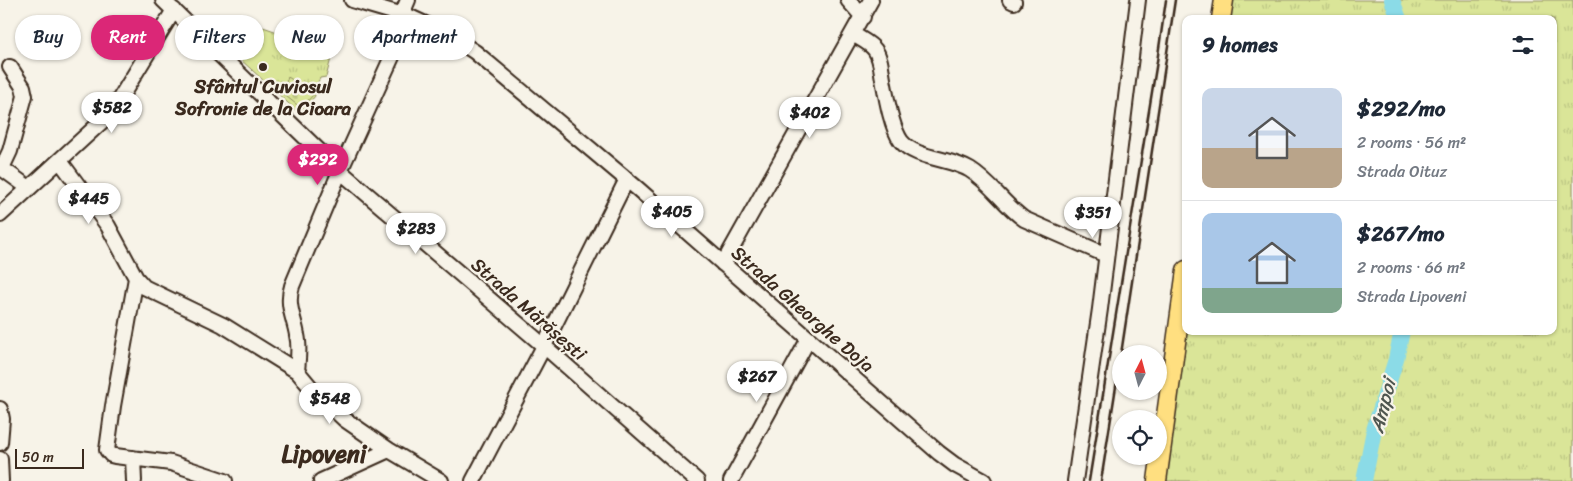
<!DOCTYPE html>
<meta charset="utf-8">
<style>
:root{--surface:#fff;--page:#f6f6f7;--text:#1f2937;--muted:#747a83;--line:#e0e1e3;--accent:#db2777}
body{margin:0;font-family:Sriracha,sans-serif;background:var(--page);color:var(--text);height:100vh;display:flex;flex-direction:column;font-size:19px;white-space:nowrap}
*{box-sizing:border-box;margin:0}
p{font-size:16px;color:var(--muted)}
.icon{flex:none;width:28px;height:28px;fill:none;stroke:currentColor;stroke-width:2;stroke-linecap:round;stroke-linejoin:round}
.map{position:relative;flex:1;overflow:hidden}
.details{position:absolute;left:1182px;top:15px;width:375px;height:320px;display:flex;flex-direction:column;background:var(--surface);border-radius:10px;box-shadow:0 1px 4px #0004}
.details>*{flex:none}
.guide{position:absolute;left:15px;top:15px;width:475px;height:45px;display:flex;gap:10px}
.needle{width:32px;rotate:6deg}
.buttons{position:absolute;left:1112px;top:345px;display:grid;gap:10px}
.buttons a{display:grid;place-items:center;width:55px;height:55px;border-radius:50%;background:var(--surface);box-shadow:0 1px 4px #0004;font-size:25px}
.scale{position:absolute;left:15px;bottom:12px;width:69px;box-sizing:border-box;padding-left:5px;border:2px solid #3b2a1e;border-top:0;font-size:14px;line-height:18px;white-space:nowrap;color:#3b2a1e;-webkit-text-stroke:4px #f7f3e8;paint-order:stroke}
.price{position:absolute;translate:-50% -42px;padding:0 11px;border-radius:18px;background:#fff;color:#222;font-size:16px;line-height:32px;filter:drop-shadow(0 1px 2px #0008)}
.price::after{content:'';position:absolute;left:50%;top:30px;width:15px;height:11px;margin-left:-8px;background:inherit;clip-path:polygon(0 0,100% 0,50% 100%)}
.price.on{background:var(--accent);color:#fff}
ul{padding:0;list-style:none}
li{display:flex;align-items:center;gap:15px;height:125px;padding:0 20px}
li+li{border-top:1px solid var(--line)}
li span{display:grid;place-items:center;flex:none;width:140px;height:100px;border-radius:10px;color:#555}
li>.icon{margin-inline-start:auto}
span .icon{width:60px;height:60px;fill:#fffc;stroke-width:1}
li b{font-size:21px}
h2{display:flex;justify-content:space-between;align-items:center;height:60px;padding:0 20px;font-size:21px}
.chip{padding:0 18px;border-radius:22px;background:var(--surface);box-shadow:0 1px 4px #0004;font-size:18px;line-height:45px}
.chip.on{background:var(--accent);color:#fff}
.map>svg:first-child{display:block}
.grass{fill:url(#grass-tufts);stroke:#8a885b}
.cemetery{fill:url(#cemetery-stones);stroke:#8a885b}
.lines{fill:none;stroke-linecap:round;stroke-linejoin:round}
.river{stroke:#8bdbe7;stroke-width:16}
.minor-casing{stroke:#3b2a1e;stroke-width:18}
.major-casing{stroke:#3b2a1e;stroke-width:21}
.minor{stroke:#f7f3e8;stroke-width:14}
.major{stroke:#ffdf80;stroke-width:18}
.rail{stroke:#3b2a1e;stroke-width:2.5}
.poi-dot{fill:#3b2a1e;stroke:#f7f3e8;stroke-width:2}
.labels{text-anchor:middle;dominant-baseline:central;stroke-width:4.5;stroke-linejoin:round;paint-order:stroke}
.poi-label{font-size:19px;font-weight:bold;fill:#3b2a1e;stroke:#f7f3e8}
.street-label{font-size:19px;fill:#3b2a1e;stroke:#f7f3e8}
.water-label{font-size:20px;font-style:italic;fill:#4f5650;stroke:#f7f3e8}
.district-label{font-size:24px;font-weight:bold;fill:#3b2a1e;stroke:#f7f3e8}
</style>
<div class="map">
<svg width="1573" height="481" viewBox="0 0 1573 481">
<defs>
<pattern id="grass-tufts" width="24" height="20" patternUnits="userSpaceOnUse" patternTransform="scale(1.25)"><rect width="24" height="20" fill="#dae598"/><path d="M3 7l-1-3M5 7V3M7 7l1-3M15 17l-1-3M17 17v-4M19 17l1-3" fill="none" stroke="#bcc583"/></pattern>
<pattern id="cemetery-stones" width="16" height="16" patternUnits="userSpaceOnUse" patternTransform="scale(1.25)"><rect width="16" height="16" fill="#dae598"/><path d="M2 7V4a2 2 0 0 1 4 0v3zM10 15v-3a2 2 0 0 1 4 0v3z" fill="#bcc583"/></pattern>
</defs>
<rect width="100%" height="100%" fill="#f7f3e8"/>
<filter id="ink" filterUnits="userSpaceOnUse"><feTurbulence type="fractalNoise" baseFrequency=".02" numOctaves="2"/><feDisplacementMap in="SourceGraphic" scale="10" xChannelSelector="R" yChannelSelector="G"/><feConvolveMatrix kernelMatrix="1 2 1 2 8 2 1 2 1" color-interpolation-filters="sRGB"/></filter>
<g filter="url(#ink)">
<path class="grass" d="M1230 0H1573V481H1164L1186 331H1554V19H1227Z
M263 27 333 51 326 77 320 78 314 90 315 96 300 114 240 59Z"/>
<path class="cemetery" d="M288 77 314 94 301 108 282 93Z"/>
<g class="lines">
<path class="river" d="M1392 0 1399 19
M1364 481 1374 430 1396 359 1402 331"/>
<g class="minor-casing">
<path id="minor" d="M163 0 340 171 544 346 697 481
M352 0 410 17 449 35 475 52 638 189 939 453 955 465 984 481
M848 0 863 17
M1010 0 1014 2
M402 14 408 0
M853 34C860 39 870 43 875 50 881 58 881 69 883 79 886 95 891 127 901 141 915 159 951 158 970 170 991 183 1004 205 1024 219L1106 255
M60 161 108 226 136 278 144 287 223 325 297 371 312 389 344 419 389 450 441 481
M0 167 29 188
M2 168 10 151 25 96 23 87 10 67
M0 215 111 113 174 10
M723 264 871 0
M136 278 113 406 107 450 111 455 115 456 171 463 225 481
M297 371C298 359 300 347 297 335 294 317 286 305 292 286L340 171 410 17
M0 409 2 419 0 443
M133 458 134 481
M0 459 1 481
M321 481 389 450
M473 481 544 346 627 179
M731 481 808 340
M1075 481 1100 309 1138 0"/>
</g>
<g class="major-casing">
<path id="major" d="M1221 19 1224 0
M1157 481 1186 270"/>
</g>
<use href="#minor" class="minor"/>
<use href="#major" class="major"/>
<path class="rail" d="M1121 354 1175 0
M1089 481 1158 55 1166 0
M1101 481 1121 355"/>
</g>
</g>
<circle class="poi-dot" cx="263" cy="67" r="5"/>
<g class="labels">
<g class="poi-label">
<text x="263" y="86">Sfântul Cuviosul<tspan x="263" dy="22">Sofronie de la Cioara</tspan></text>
</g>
<g class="street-label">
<text transform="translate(529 309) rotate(41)">Strada Mărășești</text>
<text transform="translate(803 309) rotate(41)">Strada Gheorghe Doja</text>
</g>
<g class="water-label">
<text transform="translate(1383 406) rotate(-76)">Ampoi</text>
</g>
<g class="district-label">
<text x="324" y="454">Lipoveni</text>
</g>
</g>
</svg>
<div class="buttons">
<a><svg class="needle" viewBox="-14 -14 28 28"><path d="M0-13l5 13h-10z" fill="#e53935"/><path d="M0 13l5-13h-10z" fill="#747a83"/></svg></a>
<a><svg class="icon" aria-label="locate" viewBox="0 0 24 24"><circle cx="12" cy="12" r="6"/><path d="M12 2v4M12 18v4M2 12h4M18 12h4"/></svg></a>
</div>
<div class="scale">50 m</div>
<b class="price" style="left:112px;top:134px">$582</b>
<b class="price" style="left:810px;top:139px">$402</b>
<b class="price on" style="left:318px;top:186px">$292</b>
<b class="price" style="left:89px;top:225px">$445</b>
<b class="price" style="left:672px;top:238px">$405</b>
<b class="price" style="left:1093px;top:239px">$351</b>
<b class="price" style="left:416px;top:255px">$283</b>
<b class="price" style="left:757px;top:403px">$267</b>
<b class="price" style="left:330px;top:425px">$548</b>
<div class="guide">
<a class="chip">Buy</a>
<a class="chip on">Rent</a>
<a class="chip">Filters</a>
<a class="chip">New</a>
<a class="chip">Apartment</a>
</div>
<section class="details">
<h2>9 homes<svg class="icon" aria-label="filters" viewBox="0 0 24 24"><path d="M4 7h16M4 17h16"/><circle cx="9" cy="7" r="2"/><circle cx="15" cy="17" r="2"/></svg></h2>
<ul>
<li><span style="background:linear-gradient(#c9d6e8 60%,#b9a48a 0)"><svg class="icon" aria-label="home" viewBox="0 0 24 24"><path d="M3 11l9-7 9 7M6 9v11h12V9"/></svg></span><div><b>$292/mo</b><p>2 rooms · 56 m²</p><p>Strada Oituz</p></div></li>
<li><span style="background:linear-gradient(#a9c7e8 75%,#7fa58c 0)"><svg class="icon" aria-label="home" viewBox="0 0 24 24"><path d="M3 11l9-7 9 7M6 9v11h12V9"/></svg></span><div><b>$267/mo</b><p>2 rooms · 66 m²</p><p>Strada Lipoveni</p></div></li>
</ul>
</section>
</div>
